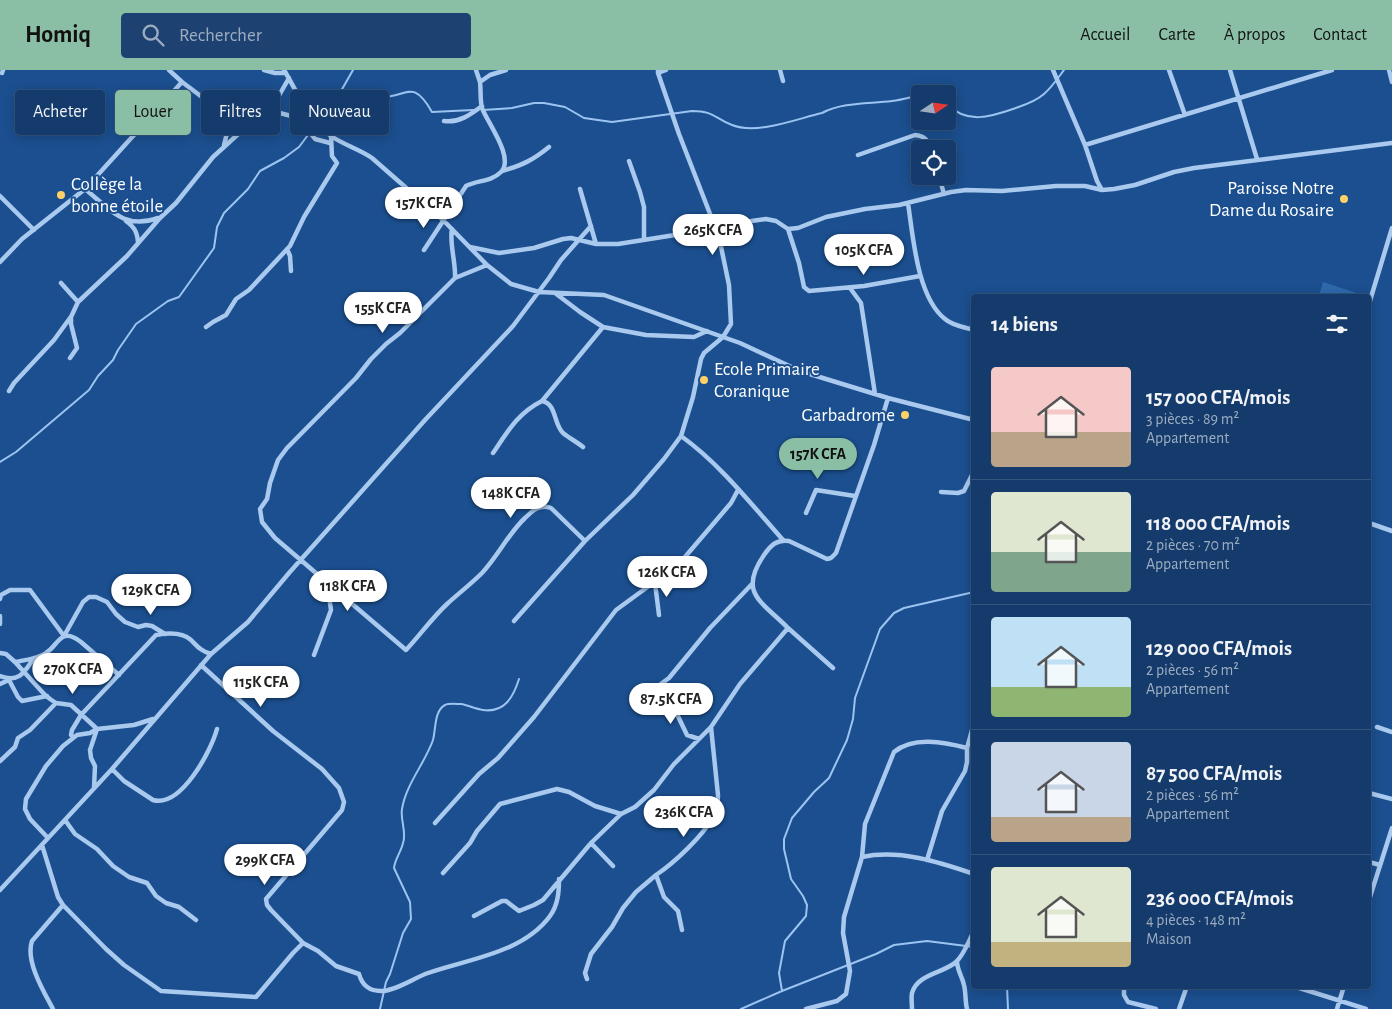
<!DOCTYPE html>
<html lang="fr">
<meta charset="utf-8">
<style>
:root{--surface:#143b6b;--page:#1d4271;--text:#f1f3f6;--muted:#9dadc1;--line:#33557e;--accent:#8abfa5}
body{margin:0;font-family:"Alegreya Sans",sans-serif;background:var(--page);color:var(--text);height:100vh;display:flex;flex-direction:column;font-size:19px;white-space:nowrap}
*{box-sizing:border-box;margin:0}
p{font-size:16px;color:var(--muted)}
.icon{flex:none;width:28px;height:28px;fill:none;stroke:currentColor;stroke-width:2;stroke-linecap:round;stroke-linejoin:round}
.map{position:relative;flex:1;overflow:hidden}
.panel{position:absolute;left:971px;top:224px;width:400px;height:695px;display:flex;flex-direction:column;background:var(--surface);border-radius:5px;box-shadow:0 2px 12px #0003,0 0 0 1px var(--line)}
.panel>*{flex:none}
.banner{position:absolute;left:15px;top:20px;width:475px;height:45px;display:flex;gap:10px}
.needle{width:32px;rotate:77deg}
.buttons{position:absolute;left:911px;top:15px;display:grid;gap:10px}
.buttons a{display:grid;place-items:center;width:45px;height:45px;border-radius:5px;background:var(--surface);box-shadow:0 2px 12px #0003,0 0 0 1px var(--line);font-size:25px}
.price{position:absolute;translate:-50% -42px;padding:0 11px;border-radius:18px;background:#fff;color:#222;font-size:16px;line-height:32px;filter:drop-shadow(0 1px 2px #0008)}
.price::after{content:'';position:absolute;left:50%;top:30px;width:15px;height:11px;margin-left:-8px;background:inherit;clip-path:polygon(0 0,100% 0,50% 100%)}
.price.current{background:var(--accent);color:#111}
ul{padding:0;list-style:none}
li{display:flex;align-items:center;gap:15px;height:125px;padding:0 20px}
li+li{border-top:1px solid var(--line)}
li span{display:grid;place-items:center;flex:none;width:140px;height:100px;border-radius:5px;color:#555}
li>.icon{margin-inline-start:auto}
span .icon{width:60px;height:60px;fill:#fffc;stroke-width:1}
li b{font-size:21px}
h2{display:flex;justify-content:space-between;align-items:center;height:60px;padding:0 20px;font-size:21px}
.pill{padding:0 18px;border-radius:5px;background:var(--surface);box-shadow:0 2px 12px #0003,0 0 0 1px var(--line);font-size:18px;line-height:45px}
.pill.current{background:var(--accent);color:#111}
header{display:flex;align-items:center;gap:30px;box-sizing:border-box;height:70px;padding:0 25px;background:var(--accent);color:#111}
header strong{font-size:24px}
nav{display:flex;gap:28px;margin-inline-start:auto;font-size:18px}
.search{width:350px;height:45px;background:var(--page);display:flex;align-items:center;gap:12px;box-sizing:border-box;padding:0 18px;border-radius:5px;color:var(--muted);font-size:19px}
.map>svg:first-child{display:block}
.green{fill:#2e69ad}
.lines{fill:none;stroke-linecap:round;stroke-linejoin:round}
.stream{stroke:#9cc4f0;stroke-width:2}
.minor{stroke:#a9c9ee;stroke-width:4.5}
.poi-dot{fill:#ffd166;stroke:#1b4f8f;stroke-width:2}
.labels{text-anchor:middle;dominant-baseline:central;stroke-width:4;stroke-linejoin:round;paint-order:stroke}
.poi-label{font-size:19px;fill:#fff;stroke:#1b4f8f;text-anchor:start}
</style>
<header>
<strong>Homiq</strong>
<div class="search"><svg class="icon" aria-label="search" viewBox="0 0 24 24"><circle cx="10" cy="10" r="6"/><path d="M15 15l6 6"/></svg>Rechercher</div>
<nav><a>Accueil</a><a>Carte</a><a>À propos</a><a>Contact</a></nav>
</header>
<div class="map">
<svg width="1392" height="939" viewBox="0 0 1392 939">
<rect width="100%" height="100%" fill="#1b4f8f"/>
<path class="green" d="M1323 212 1363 225V226H1319Z"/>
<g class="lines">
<path class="stream" d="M341 21C354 23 367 26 380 27 407 28 412 7 432 42L473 40
M948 35C967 54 990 47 1013 39 1024 35 1035 32 1044 24 1052 17 1058 8 1064 0
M483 40 512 38 534 33H544L565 37 584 48 612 52 692 41C715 41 715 49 732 55 757 65 796 49 822 43 843 32 869 34 892 31 902 30 911 27 920 25
M0 392 16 382 89 320 98 306 113 290 118 280 136 254 168 231 179 227 214 178 217 157 224 143 248 119 260 101 284 88 299 77 341 21 353 0
M1007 916 1008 939
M782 921 779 903 785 871 806 846 807 835 803 826 791 809 784 779V769L792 748 814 722 829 708 847 670 853 649 855 628 880 559 894 543 904 538 974 522
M380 939 386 912 390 904 403 863 411 849 410 832 394 798C395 789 401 782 403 773 407 762 400 750 402 739 406 714 425 693 433 670 436 659 434 641 445 635 449 633 456 634 461 634 468 635 475 639 483 640 504 643 513 628 519 609
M741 939 782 921 876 884 894 875 927 871 974 877"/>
<path class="minor" d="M264 0 275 3H286
M284 0C298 23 308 50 331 66 344 75 359 79 372 88L443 150 487 195 511 214 539 222 604 225 740 273 800 301 888 328 974 350
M476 0 480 12
M658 0V3L666 0
M780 0 783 11
M1053 0 1085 75 1097 111 1102 120
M1169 0 1185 45
M1230 0 1257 89
M1389 0 1392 12
M2 3 3 0
M182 12 202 27 232 42 249 43 272 41 299 48 315 69 330 73
M221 38 227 63 224 75
M444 51C459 53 470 45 482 36
M1085 75 1332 0
M858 85 915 65C925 66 927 70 932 79
M629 91 640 122 644 137V170
M502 101C523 95 533 90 549 77
M939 106 944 124
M85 119C110 139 123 160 158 148
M580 119 596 174
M0 126 34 160
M908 133C913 166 917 227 945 249 953 256 964 257 974 260
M126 151C134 157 137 161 138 172
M452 159C449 172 456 193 455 208L400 263 386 274 371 289 356 308 287 378 278 390 270 413 267 429 260 439 262 452 275 468 406 580C420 565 432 548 447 534 459 523 471 514 482 503 498 486 508 464 525 448 533 440 540 434 551 438L585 471
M788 159 799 193 804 217 809 221 864 216 920 206
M470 177 499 183 534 178 563 169 571 168 596 174H618L675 165 715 156 766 149 776 151 788 159 798 158 826 147 865 139 899 135 951 122 966 120 1002 121 1056 116H1085L1102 120 1114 119 1135 115 1174 102 1194 98 1392 73
M287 179 290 186 291 201
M424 180 466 116C477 110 491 112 501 102 515 88 487 52 482 38 480 31 481 20 480 12L490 5 506 0
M0 192 22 169 85 119 182 12 169 0
M455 208 487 195
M61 213 78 232
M850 218 861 233 875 324
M555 223 580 242 603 257 646 265 694 267 707 261
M1369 234 1392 158
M206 257 213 252 226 245 236 229 249 220 290 176 304 147 337 93 332 86 331 66
M70 288 77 278 71 254V247L78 232 127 186 160 148 176 133 213 87 277 29 289 8
M9 321 14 313 54 270 70 248
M542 331C557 334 553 353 563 363 569 368 577 372 583 377
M681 366C720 394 751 434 783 470
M493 383C508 361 518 343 542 331L603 257
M941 422 958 423 964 421 974 401
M806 443 816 420 855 426
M1369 453 1392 461
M655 513 659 545
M0 529 1 525 10 520H30L64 566 83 532 89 527H96L107 532 116 544 125 552 138 557 146 555 152 556 165 564
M0 546V554
M514 551 585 471 633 425 664 389 681 366 693 327 701 289 704 283 723 267 731 254 729 215 719 167 679 64 658 3
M788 558C761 531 738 523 764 485 771 475 777 469 789 471L827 489 831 488 836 483 874 375 888 328
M0 583 6 584 15 592 44 624 50 629 56 633 71 635 95 657 97 659 90 680 91 688 95 696 94 718
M314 585 331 540 327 513
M15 592C25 590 37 589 46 583 59 575 60 556 81 572L119 605
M201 595 273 661 322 699 339 718 344 732 342 740 266 829 267 835 271 840 303 873 318 881 336 896 359 904C362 915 369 921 381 921 395 921 414 908 428 903 468 889 523 883 550 846 558 835 559 822 559 809
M0 606C19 613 24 603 34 588
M0 614 9 610 18 627 22 631 47 626
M654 619 668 631 675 640 687 665 699 669
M632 625 654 619 669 608 710 558 752 514
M1377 657 1392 662
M73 667 71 665 72 660 81 645 156 565C167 563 182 562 191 570 198 577 201 581 211 584
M0 691 15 677 18 668 30 660 56 633
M112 699 124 711 153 730C181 738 211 681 217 659
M1369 723 1392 729
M65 750 75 764 97 779 113 796 129 807 147 813 156 826 166 833 179 837 196 850
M435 753 479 704 498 688 534 647 616 540 679 494 731 433 738 420
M48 768 30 749 25 739 26 729 46 696 63 676 77 665 90 663 97 659 134 655 153 649
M591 773 613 796
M42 775 58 827 63 835 106 879 124 895 161 921 256 927 293 883 303 873
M862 787C899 779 939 792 974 804
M927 790 942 741 965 701 967 692V678L974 653
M1369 792 1380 795
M443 803 470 773 477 761 500 734 557 719 569 722 595 736 621 744 635 737 654 720 674 694 711 657 740 614 788 558 833 598
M0 820 112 699 211 584 248 552 289 503 425 350 513 256 549 208 561 190 591 156
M1369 830 1392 758
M474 846 502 831H506L519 841 534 835 543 830 591 773 621 744
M682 860 678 841 664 827 656 805C674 793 703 766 713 747 717 740 718 732 718 725L711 657
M957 891C957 900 962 906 964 915 966 923 965 931 967 939
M587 909 585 903 591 884 612 857 623 838 636 822 656 805
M1124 916V925L1128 932 1156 939
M1293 916 1366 939
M53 939C44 922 25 891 32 871L63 835
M806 939 837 931 846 924 850 901 843 863 844 847 862 787 865 754 894 682C913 666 944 672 967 678
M912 939C912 934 911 928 912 923 917 904 944 903 956 892 964 885 969 870 974 861
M1179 939 1187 916
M1337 939 1344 916"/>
</g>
<g class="poi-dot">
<circle cx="61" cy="125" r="5"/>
<circle cx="1344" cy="129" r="5"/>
<circle cx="704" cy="310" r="5"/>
<circle cx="905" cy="345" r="5"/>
</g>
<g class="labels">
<g class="poi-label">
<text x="71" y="114">Collège la<tspan x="71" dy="22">bonne étoile</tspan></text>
<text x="1334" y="118" text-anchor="end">Paroisse Notre<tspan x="1334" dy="22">Dame du Rosaire</tspan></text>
<text x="714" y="299">Ecole Primaire<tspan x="714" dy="22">Coranique</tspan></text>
<text x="895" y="345" text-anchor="end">Garbadrome</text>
</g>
</g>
</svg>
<div class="buttons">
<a><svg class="needle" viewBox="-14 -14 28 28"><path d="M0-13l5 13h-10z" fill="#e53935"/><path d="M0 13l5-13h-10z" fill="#9dadc1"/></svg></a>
<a><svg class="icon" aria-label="locate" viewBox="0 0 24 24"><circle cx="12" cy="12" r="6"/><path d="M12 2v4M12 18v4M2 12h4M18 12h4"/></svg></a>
</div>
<b class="price" style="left:424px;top:159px">157K CFA</b>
<b class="price" style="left:713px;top:186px">265K CFA</b>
<b class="price" style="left:864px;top:206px">105K CFA</b>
<b class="price" style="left:383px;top:264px">155K CFA</b>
<b class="price current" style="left:818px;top:410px">157K CFA</b>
<b class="price" style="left:511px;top:449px">148K CFA</b>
<b class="price" style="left:667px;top:528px">126K CFA</b>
<b class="price" style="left:348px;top:542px">118K CFA</b>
<b class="price" style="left:151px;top:546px">129K CFA</b>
<b class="price" style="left:73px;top:625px">270K CFA</b>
<b class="price" style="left:261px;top:638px">115K CFA</b>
<b class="price" style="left:671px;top:655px">87.5K CFA</b>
<b class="price" style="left:684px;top:768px">236K CFA</b>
<b class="price" style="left:265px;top:816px">299K CFA</b>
<div class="banner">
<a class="pill">Acheter</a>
<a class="pill current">Louer</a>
<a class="pill">Filtres</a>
<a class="pill">Nouveau</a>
</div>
<section class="panel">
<h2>14 biens<svg class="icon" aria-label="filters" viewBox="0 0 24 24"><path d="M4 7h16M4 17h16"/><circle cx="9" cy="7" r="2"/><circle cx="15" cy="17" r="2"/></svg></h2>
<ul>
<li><span style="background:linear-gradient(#f6c9c9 65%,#b9a48a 0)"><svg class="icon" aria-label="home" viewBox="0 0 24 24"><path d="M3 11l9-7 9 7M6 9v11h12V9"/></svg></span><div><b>157 000 CFA/mois</b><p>3 pièces · 89 m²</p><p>Appartement</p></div></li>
<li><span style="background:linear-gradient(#dfe7d0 60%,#7fa58c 0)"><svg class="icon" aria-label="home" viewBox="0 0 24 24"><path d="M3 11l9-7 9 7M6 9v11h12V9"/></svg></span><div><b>118 000 CFA/mois</b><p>2 pièces · 70 m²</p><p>Appartement</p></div></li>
<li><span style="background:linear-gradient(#bfe0f5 70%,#8fb573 0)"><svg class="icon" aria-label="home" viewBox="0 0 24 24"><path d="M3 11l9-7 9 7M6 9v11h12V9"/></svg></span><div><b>129 000 CFA/mois</b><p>2 pièces · 56 m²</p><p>Appartement</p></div></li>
<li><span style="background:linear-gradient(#c9d6e8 75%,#b9a48a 0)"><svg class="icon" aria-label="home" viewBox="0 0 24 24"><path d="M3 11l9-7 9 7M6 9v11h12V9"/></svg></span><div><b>87 500 CFA/mois</b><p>2 pièces · 56 m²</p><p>Appartement</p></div></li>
<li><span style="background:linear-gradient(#dfe7d0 75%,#c2b280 0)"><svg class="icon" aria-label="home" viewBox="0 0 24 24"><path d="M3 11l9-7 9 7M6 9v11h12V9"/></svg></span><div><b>236 000 CFA/mois</b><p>4 pièces · 148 m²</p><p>Maison</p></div></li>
</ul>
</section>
</div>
